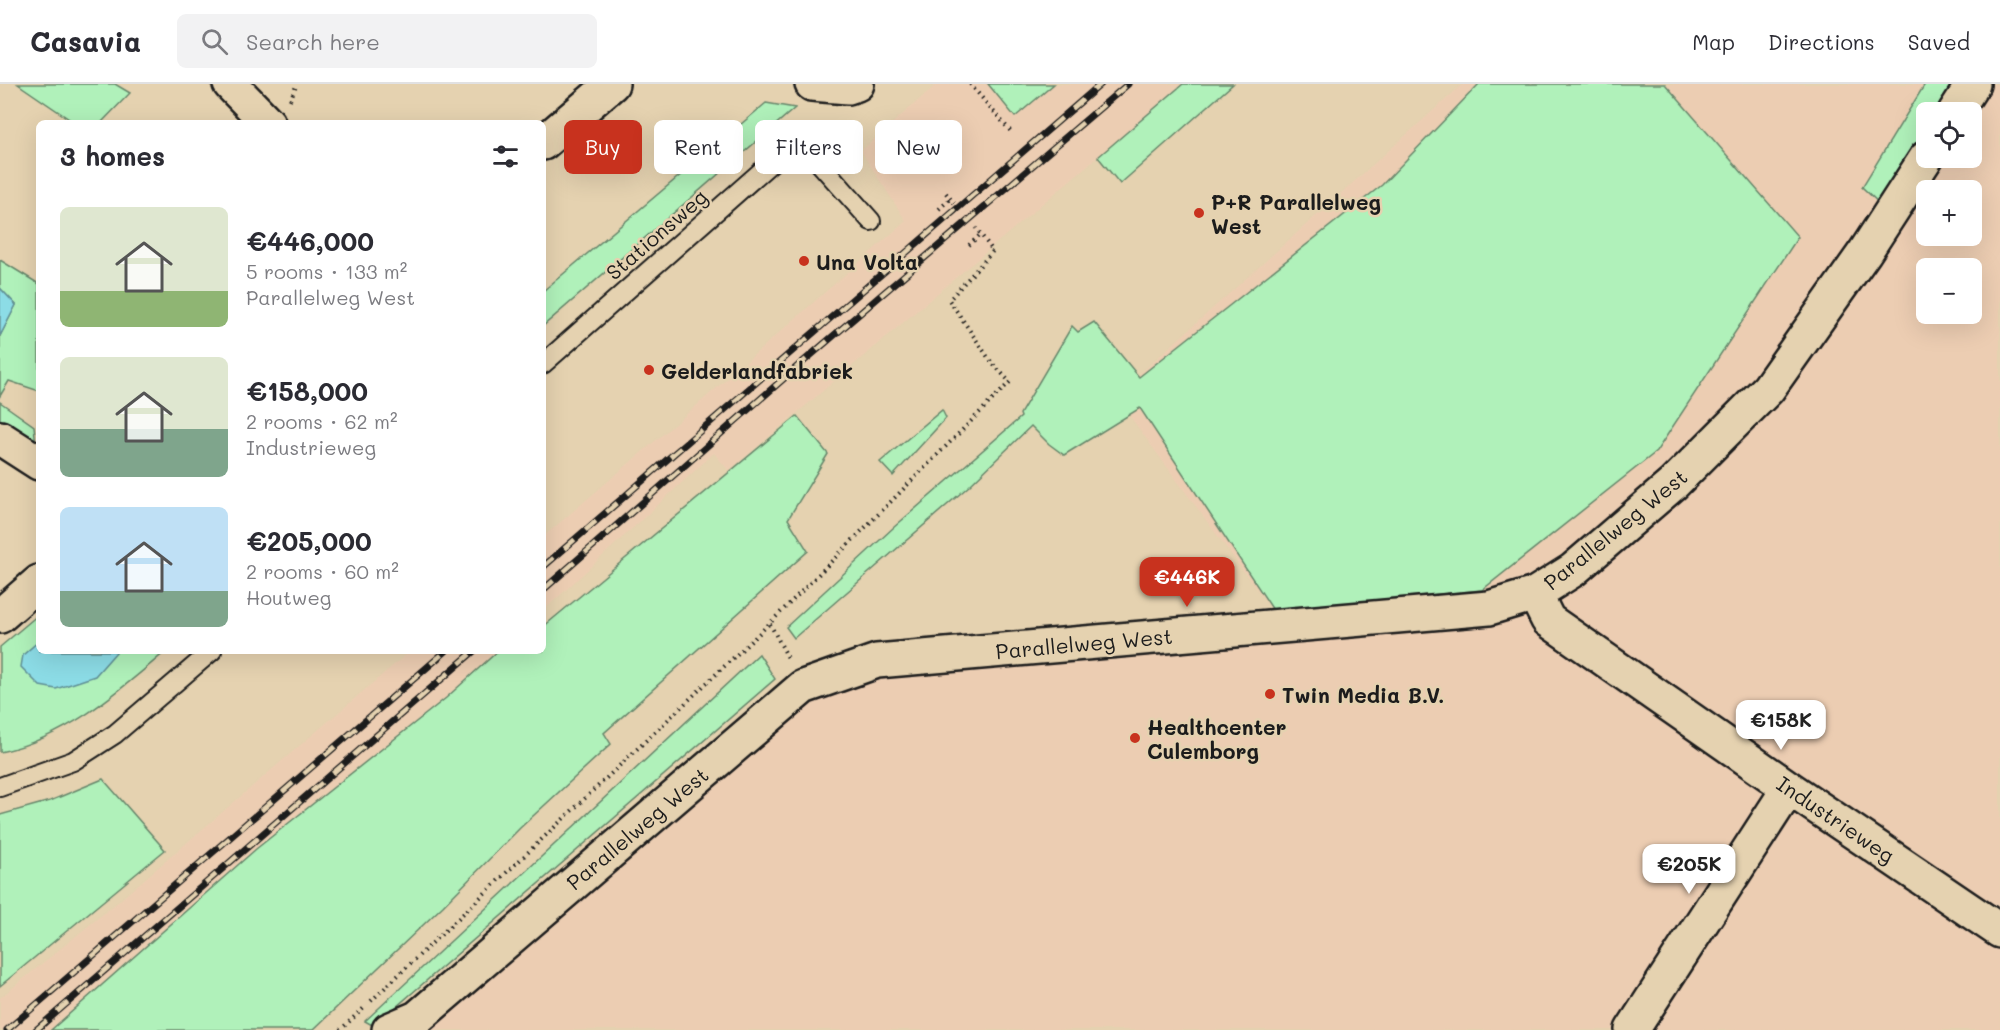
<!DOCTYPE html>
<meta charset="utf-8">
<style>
:root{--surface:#fff;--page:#f2f2f3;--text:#2b2b33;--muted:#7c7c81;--line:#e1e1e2;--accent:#c8321e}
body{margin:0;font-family:Mali,sans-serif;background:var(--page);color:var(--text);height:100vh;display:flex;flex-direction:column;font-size:22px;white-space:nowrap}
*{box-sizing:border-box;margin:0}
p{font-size:20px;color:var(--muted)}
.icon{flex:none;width:33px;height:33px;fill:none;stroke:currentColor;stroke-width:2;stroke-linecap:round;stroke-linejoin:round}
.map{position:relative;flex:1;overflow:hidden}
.panel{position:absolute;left:36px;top:36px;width:510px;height:534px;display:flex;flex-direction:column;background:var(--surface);border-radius:9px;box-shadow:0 6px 24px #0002}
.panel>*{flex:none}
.guide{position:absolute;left:564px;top:36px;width:570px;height:54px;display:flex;gap:12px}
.tools{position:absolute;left:1916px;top:18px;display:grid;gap:12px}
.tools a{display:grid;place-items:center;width:66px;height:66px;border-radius:9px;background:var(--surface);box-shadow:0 6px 24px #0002;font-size:30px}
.price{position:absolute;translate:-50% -51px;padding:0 14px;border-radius:12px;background:#fff;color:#222;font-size:20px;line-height:39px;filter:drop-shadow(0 2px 3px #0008)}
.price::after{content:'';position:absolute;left:50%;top:36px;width:18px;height:14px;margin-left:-9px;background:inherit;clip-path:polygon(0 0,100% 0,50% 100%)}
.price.current{background:var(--accent);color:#fff}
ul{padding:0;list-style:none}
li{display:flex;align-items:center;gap:18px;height:150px;padding:0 24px}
li span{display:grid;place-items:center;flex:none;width:168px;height:120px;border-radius:9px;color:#555}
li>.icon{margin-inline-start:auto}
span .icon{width:72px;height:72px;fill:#fffc;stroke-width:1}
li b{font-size:26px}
h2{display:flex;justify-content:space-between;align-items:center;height:72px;padding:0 24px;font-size:26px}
.tag{padding:0 21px;border-radius:9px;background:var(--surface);box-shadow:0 6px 24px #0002;font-size:21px;line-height:54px}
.tag.current{background:var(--accent);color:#fff}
header{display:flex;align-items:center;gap:36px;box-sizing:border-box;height:84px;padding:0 30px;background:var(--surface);border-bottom:2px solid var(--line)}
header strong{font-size:28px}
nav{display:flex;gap:33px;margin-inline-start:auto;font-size:21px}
.search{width:420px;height:54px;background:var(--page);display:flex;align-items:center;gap:15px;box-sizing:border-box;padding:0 21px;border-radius:9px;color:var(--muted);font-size:22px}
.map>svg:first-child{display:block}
.built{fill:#eccdb2;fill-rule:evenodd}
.green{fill:#b0f1ba;stroke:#66866b;stroke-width:1.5}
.water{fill:#8cdce6;stroke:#5f8f95;stroke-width:1.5}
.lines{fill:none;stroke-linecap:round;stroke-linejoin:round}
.service-casing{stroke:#1c1c1c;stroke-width:22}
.minor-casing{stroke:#1c1c1c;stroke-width:38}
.tertiary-casing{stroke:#1c1c1c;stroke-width:38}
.path{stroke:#1c1c1c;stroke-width:4;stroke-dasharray:1.5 4.5;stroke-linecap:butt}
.service{stroke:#e5d2b0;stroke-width:18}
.minor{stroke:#e5d2b0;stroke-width:33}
.tertiary{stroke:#e5d2b0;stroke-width:33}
.rail-casing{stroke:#1c1c1c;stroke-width:7}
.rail{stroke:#e5d2b0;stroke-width:4.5;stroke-dasharray:14;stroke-linecap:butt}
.poi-dot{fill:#c8321e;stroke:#e5d2b0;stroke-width:2}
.labels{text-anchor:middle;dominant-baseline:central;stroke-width:5;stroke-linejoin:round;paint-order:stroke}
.poi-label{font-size:21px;font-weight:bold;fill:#1c1c1c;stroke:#e5d2b0;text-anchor:start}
.street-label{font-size:21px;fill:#1c1c1c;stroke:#e5d2b0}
</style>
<header>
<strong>Casavia</strong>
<div class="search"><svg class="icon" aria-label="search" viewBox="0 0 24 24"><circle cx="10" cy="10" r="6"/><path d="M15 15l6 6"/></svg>Search here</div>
<nav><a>Map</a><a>Directions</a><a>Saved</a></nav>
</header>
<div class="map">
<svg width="2000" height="946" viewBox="0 0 2000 946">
<rect width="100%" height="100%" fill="#e5d2b0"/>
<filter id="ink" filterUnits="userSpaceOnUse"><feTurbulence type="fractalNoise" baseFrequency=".0167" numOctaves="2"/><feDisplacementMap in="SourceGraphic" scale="12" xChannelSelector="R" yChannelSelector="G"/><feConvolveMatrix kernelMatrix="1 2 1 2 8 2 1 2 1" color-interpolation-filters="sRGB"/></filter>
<g filter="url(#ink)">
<path class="built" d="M937 0H996L1022 27 1054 0H1183L729 387 714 369 543 527V453L696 322 906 137 861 67Z
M1463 0H2000V946H427L809 589 1272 526 1115 312ZM1926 28H1971V74H1926ZM1926 106H1971V152H1926ZM1926 184H1971V230H1926Z
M410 567H498L446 614 256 765 51 946H0V914L119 817Z"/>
<path class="green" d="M18 0H115L130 9 101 39H75Z
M988 0H1054L1015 33Z
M1183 0H1233L1120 100 1098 73Z
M1479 0H1665L1798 153 1656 368 1482 506 1273 526 1140 324 1064 371 1049 360 1031 342 969 402 794 554 786 543 893 444 1021 333 1020 330 1072 242 1078 248 1094 238 1139 293 1382 101Z
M1925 0H1959L1941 28H1926V50L1879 119 1862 103Z
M766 19 795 24 543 242V207Z
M0 176 39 200V307L9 297 0 312V252L16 221 0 204Z
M0 318 34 342 36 361 0 335Z
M942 326 946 334 893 392 880 378Z
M797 332 828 370 788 435 808 467 604 649 611 660 520 744 443 822 313 946H51L256 765 446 614 498 567H543V543Z
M39 530V567H166C116 610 66 654 0 668V563Z
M759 570 775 595 374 942 365 937Z
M103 695 165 766 0 902V731L50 717Z"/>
<path class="water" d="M0 204 16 221 0 252Z
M39 557V567H117L95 592 56 605 40 602 21 583 23 571Z"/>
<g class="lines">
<g class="service-casing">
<path id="service" d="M543 280 798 55 871 137
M0 703 73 677 115 650 212 567"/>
</g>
<g class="minor-casing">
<path id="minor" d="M230 0 268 39
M812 0 848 3 857 0
M543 59 612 0
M0 354 39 379
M1535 510 1548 536 1789 704 2000 847
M0 532 39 498
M1632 946 1789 704"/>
</g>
<g class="tertiary-casing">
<path id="tertiary" d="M1955 28 1973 0
M389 946 417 934 803 603 877 577 1489 524 1535 510 1573 486 1673 400 1768 305 1865 168 1926 74"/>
</g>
<path class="path" d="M970 0 1013 50
M290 16 297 0
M892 55 895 58
M888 64 892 68
M946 109 954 119
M939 125 951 114
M969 161 981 150
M770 540 789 576
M371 917 769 540 1010 298 992 279 949 216 993 167 976 144
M340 946 364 924"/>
<use href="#service" class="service"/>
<use href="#minor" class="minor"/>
<use href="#tertiary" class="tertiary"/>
<g class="rail-casing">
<path id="rail" d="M543 483 1101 0
M543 506 790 289 1128 0
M7 946 446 567
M36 946 474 567"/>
</g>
<use href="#rail" class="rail"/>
</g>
</g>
<g class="poi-dot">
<circle cx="1199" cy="129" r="6"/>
<circle cx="804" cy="177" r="6"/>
<circle cx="649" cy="286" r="6"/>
<circle cx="1270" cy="610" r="6"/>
<circle cx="1135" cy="654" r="6"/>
</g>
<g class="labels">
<g class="poi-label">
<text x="1211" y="117">P+R Parallelweg<tspan x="1211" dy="24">West</tspan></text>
<text x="816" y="177">Una Volta</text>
<text x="661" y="286">Gelderlandfabriek</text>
<text x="1282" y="610">Twin Media B.V.</text>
<text x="1147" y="642">Healthcenter<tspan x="1147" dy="24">Culemborg</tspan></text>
</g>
<g class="street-label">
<text transform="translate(656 150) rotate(-41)">Stationsweg</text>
<text transform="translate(1615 445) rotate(-39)">Parallelweg West</text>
<text transform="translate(1084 559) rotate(-5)">Parallelweg West</text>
<text transform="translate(1836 735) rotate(34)">Industrieweg</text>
<text transform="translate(637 744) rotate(-40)">Parallelweg West</text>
</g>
</g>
</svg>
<div class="tools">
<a><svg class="icon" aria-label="locate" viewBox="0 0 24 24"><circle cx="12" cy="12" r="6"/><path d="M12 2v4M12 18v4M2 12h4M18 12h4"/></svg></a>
<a>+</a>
<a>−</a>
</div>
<b class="price current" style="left:1187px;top:524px">€446K</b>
<b class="price" style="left:1781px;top:667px">€158K</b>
<b class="price" style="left:1689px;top:811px">€205K</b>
<div class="guide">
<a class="tag current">Buy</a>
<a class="tag">Rent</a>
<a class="tag">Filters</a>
<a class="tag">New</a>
</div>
<section class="panel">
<h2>3 homes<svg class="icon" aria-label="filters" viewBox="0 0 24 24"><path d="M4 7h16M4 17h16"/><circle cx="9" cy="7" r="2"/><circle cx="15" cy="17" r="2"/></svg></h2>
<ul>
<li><span style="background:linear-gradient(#dfe7d0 70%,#8fb573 0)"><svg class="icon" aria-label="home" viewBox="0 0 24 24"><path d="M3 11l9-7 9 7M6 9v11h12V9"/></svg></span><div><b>€446,000</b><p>5 rooms · 133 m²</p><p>Parallelweg West</p></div></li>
<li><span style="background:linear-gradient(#dfe7d0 60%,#7fa58c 0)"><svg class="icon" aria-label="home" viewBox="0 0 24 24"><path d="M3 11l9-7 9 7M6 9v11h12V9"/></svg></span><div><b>€158,000</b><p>2 rooms · 62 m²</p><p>Industrieweg</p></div></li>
<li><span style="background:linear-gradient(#bfe0f5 70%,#7fa58c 0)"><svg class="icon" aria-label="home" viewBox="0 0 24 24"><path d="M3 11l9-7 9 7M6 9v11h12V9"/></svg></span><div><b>€205,000</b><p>2 rooms · 60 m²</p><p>Houtweg</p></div></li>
</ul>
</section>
</div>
